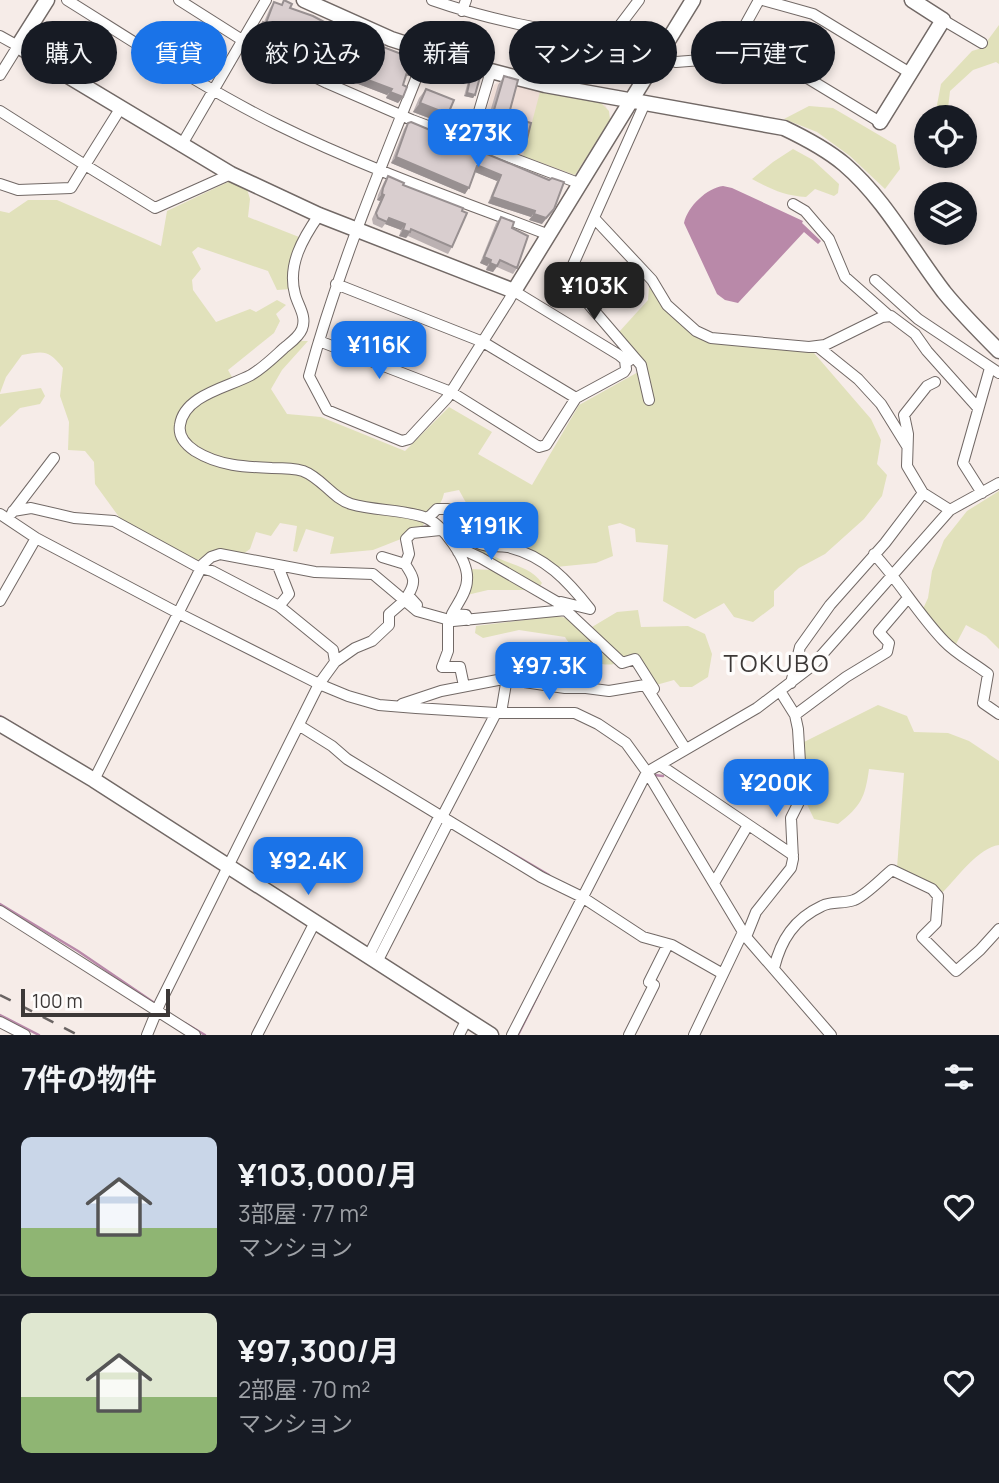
<!DOCTYPE html>
<html lang="ja">
<meta charset="utf-8">
<style>
:root{--surface:#171b24;--page:#242831;--text:#f1f3f6;--muted:#9ea1a6;--line:#363941;--accent:#1a73e8}
body{margin:0;font-family:Manrope,"Noto Sans JP",sans-serif;background:var(--page);color:var(--text);height:100vh;display:flex;flex-direction:column;font-size:26px;white-space:nowrap}
*{box-sizing:border-box;margin:0}
p{font-size:23px;color:var(--muted)}
.icon{flex:none;width:38px;height:38px;fill:none;stroke:currentColor;stroke-width:2;stroke-linecap:round;stroke-linejoin:round}
.map{position:relative;height:1035px;overflow:hidden}
.panel{display:flex;flex-direction:column;background:var(--surface);flex:1}
.panel>*{flex:none}
.hud{position:absolute;left:21px;top:21px;width:957px;height:63px;display:flex;gap:14px}
.buttons{position:absolute;left:914px;top:105px;display:grid;gap:14px}
.buttons a{display:grid;place-items:center;width:63px;height:63px;border-radius:50%;background:var(--surface);box-shadow:0 4px 10px #0003;font-size:35px}
.scale{position:absolute;left:21px;bottom:18px;width:149px;box-sizing:border-box;padding-left:7px;border:4px solid #3c3837;border-top:0;font-size:19px;line-height:24px;white-space:nowrap;color:#3c3837;-webkit-text-stroke:5px #fefcfb;paint-order:stroke}
.price{position:absolute;translate:-50% -60px;padding:0 16px;border-radius:14px;background:var(--accent);color:#fff;font-size:23px;line-height:46px;filter:drop-shadow(0 2px 4px #0008)}
.price::after{content:'';position:absolute;left:50%;top:42px;width:21px;height:16px;margin-left:-10px;background:inherit;clip-path:polygon(0 0,100% 0,50% 100%)}
.price.on{background:#222;color:#fff}
ul{padding:0;list-style:none}
li{display:flex;align-items:center;gap:21px;height:175px;padding:0 21px}
li+li{border-top:2px solid var(--line)}
li span{display:grid;place-items:center;flex:none;width:196px;height:140px;border-radius:10px;color:#555}
li>.icon{margin-inline-start:auto}
span .icon{width:84px;height:84px;fill:#fffc;stroke-width:1}
li b{font-size:30px}
h2{display:flex;justify-content:space-between;align-items:center;height:84px;padding:0 21px;font-size:30px}
.pill{padding:0 24px;border-radius:32px;background:var(--surface);box-shadow:0 4px 10px #0003;font-size:24px;line-height:63px}
.pill.on{background:var(--accent);color:#fff}
.map>svg:first-child{display:block}
.built{fill:#efded7}
.green{fill:#e1e1bb}
.water{fill:#b989a9}
.lines{fill:none;stroke-linecap:round;stroke-linejoin:round}
.stream{stroke:#b989a9;stroke-width:2.5}
.street-casing{stroke:#726966;stroke-width:12}
.secondary-casing{stroke:#726966;stroke-width:17}
.street{stroke:#fff;stroke-width:10}
.secondary{stroke:#fff;stroke-width:14}
.rail{stroke:#6a6463;stroke-width:2.5;stroke-dasharray:12 12;stroke-linecap:butt}
.wall{fill:#bbb1b2}
.shaded-wall{fill:#989091}
.building{fill:#d9cecf;stroke:#989091;stroke-width:2}
.labels{text-anchor:middle;dominant-baseline:central;stroke-width:7;stroke-linejoin:round;paint-order:stroke}
.quarter-label{font-size:24px;letter-spacing:2px;fill:#3c3837;stroke:#fefcfb}
</style>
<div class="map">
<svg width="999" height="1035" viewBox="0 0 999 1035">
<rect width="100%" height="100%" fill="#f6ece8"/>
<path class="built" d="M500 81 544 93 601 103 606 106 610 120 579 172 572 175 483 141 479 135 494 85Z"/>
<path class="green" d="M999 25V64L996 62 973 70 950 91 947 117H940L937 105 941 84 972 51 982 48Z
M540 92 601 103 609 111 610 120 575 175 523 156Z
M809 106 833 108 896 145 900 169 885 189 850 156 817 132 784 119Z
M793 149 813 160 839 184 838 193 834 196 815 189 806 197C785 196 770 189 752 179L773 162Z
M230 181 247 189 250 199 248 217 299 237 293 256 291 289 277 290 268 271 198 247 192 252 201 269 192 280 193 290 216 322 250 309 256 312 277 300 286 305 276 314 280 321 274 333 228 370 236 384 299 341H308L282 370 271 389 287 414 321 417 405 451 449 407 492 432 478 454 532 485 579 405 640 371 619 332 648 300 649 286 676 320 695 335 799 349 814 353 871 419 881 440 877 464 887 475 882 496 864 519 825 554 799 568 774 591V606L753 622 734 617 724 603 695 619 663 601 668 545 636 542 635 529 620 523 608 526 613 556 596 563 556 567 524 548 493 538 470 510 459 490 444 493C440 515 421 510 422 538L401 539 373 550 330 554 334 537 306 529 297 552 293 551 297 526 280 523 271 536 256 532 250 549 243 554H208L196 561 122 521 95 484 94 462 85 451 68 450 69 422 60 396 63 368C48 350 45 351 22 355L6 377 0 393V211L9 213 28 200H57L161 246 167 211Z
M41 388 45 396 40 404 20 408 0 427V394Z
M999 491V649L986 636 966 625 955 646 922 611 928 598 932 571 944 540 967 511Z
M453 529C465 538 477 547 490 554 508 565 529 565 542 583L540 586 469 548H461L449 533Z
M470 569 493 570 529 590H488L467 595 472 580Z
M638 610 641 627 688 626 705 634 712 654 708 677 692 687H680L674 680 656 685 639 655 622 658 592 627 617 612Z
M557 616 571 619 612 659 614 664C597 668 573 651 565 637L519 630 483 638 475 633 476 626Z
M878 705 907 716 914 732 948 733 969 741 999 761V845C978 848 958 877 943 892L897 868 904 773 869 769C865 798 861 806 838 824L814 819 804 798V742Z"/>
<path class="water" d="M723 186 732 188 803 221 802 223 821 241 818 244 804 232 738 303 725 300 717 294 684 223C688 206 707 188 723 186Z"/>
<g class="lines">
<path class="stream" d="M0 716 54 748
M654 775 663 776
M491 841 549 875
M0 904 78 951 156 1004
M375 954 444 820
M0 1015 39 1035
M185 1023 205 1035
M518 1035 540 991"/>
<g class="street-casing">
<path id="street" d="M67 0C136 43 205 89 278 125 365 168 458 200 549 235
M179 0 250 45 327 83 412 120 581 184
M432 0C489 20 549 31 608 41L639 0
M763 0 813 14 910 73
M462 11 466 0
M943 20 982 43
M0 36 18 46 0 75
M659 56 676 62 727 58 774 62 809 79 880 122
M727 58 759 0
M0 111 85 165 120 109
M470 142 491 71
M181 146 266 0
M0 184 18 190 71 188 85 165 155 208 231 174
M793 204 805 211 829 239 845 277 889 316
M319 215C303 238 287 265 295 294 298 306 307 316 302 329 299 337 290 343 284 348 273 358 263 368 251 375 229 387 184 395 180 425 178 436 186 445 195 451 219 466 245 467 272 468 282 468 293 468 303 471 322 478 332 498 351 504 375 511 400 509 424 517 442 523 469 561 467 580 467 592 457 604 452 614L466 615 468 620
M594 218 652 280 667 305 696 331 711 338 809 347 825 345 882 317 891 316 915 334 927 351 978 408
M875 280 918 319 999 373
M336 284 483 342 576 398
M319 341 451 392 539 447 546 445 576 398 624 372 626 369 625 360 619 355 514 291 509 300 451 392 447 398 409 439 402 441 327 410 309 376C339 265 385 158 427 51
M817 346 858 379 881 404 907 446
M634 357 641 365 649 400
M626 363 634 357 573 286 568 276 645 103
M923 493 950 510
M982 493 963 463 990 368
M13 511 31 508 74 518 114 521 200 568 212 571 279 606 333 650 335 662 319 684 160 1003 147 1035
M12 513 54 458
M0 514 36 538 178 613 319 684 348 696 379 705 416 708 496 713H575L598 724 626 743 647 772 746 937 831 1035
M428 518 437 509H448C458 519 462 535 476 542 486 548 497 545 508 547 545 556 568 581 590 609L561 602
M458 552 466 551 481 558 557 602 622 663 635 659 654 689
M874 554C900 582 918 614 944 641 956 654 974 663 988 674L983 703 999 714
M382 557 405 564C413 576 417 581 408 595L417 605
M405 564 409 554 406 539 412 533 440 530
M278 566 289 594 279 606
M0 601 36 538
M448 620V651L442 667H460L464 686
M335 662 355 648 372 641 389 625V614L404 601
M791 683 800 647 830 605 885 543 923 493 907 466 908 434 904 415 927 386 935 382
M402 704 441 691 503 679 565 688H586L609 691 645 685 685 748
M501 713 510 660
M795 715 846 677 887 652 889 643 879 632 908 598
M300 726 332 746 347 759 541 877 582 897 643 937 672 945 723 974
M660 765 793 855
M94 780 203 564 211 557 220 554 315 572 373 574 417 611 453 621 566 610
M442 817 496 713
M714 883 748 825
M0 911 195 1035
M746 937 756 912 791 868 793 859 791 818 802 796 798 729 795 715 780 691
M368 957 440 815
M377 962 449 821
M774 968C781 940 794 919 822 906 832 901 844 904 854 900 865 896 882 878 892 870L932 889 938 896 936 923 922 937 956 971 980 950 999 929
M0 1022 25 1035
M257 1035 315 922
M459 1035 467 1019
M512 1035 647 772 757 708 812 666 950 510 999 483
M629 1035 654 985 649 982 668 944
M694 1035 743 932"/>
</g>
<g class="secondary-casing">
<path id="secondary" d="M47 0 18 46 231 174 319 215 514 291 693 0
M304 0 391 39 487 70 545 85 784 128C805 138 826 149 844 164 885 199 911 249 944 292 961 313 980 332 999 351
M880 122 943 20 912 0
M0 724 94 780 491 1035"/>
</g>
<use href="#street" class="street"/>
<use href="#secondary" class="secondary"/>
<path class="rail" d="M0 995 78 1035"/>
</g>
<path class="wall" d="M284 0 290 8 356 39 374 46 377 42 413 70 409 76 406 75 403 85V97L398 103 386 98 387 95 340 77 342 73 328 68 326 71 311 67 280 49 279 51 253 38 263 22H264L270 8 274 2 281 5Z
M471 75 475 95 473 98 464 96 469 78Z
M504 76 510 110 526 143 519 152 510 149 511 145 483 136 498 85Z
M426 89 448 114 442 123 413 112 419 98Z
M408 123 549 180 542 224 529 220 531 217 488 203 497 181 475 172 465 194 391 163 404 129Z
M388 176 403 185 452 247 448 254 408 236 406 238 399 236 401 230 385 224 382 228 373 224 372 219 380 201 377 200 378 195 384 182Z
M501 217 512 228 517 268 513 274 497 267 493 272 486 270 487 266 480 263 496 223Z"/>
<path class="shaded-wall" d="M315 61 332 62 346 67 342 73 328 68 326 71 311 67Z
M408 69 413 70 409 76 404 75Z
M344 71 392 89 387 95 340 77Z
M390 92 403 97 398 103 386 98Z
M467 93 475 95 473 98 464 96Z
M420 103 448 114 442 123 413 112Z
M489 127 518 136 511 145 483 136Z
M516 140 526 143 519 152 510 149Z
M396 157 469 188 465 194 391 163Z
M477 166H479L501 175 497 181 475 172Z
M382 194 384 195 380 201 377 200Z
M492 197 535 211 531 217 488 203Z
M554 209 542 224 529 220 534 214Z
M389 218 405 224 401 230 385 224Z
M403 230 410 232 406 238 399 236Z
M484 257 491 260 487 266 480 263Z
M490 263 497 266 493 272 486 270Z"/>
<path class="building" d="M284 0 292 4 290 8 313 16 356 39 375 47 377 42 384 45 383 47 417 60 413 70 408 69 403 85 407 87 403 97 390 92 392 89 344 71 346 67 332 62 330 65 315 61 284 43 283 45 257 32 263 22 266 23 274 2 282 5Z
M471 75 480 77 475 95 467 93Z
M504 76 518 80 510 110 516 111 514 118 531 123 526 143 516 140 518 136 489 127Z
M426 89 454 100 448 114 420 103Z
M411 122 549 180 552 178 564 182 554 209 546 218 534 214 535 211 492 197 501 175 479 166H477L469 188 396 157 408 123Z
M388 176 404 183 403 185 463 208 462 211 467 213 452 247 411 229 410 232 403 230 405 224 389 218 387 222 378 218 376 213 384 195 382 194 383 188Z
M501 217 514 222 512 228 528 236 517 268 500 260 497 266 490 263 491 260 484 257Z"/>
<g class="labels">
<g class="quarter-label">
<text x="777" y="662">TOKUBO</text>
</g>
</g>
</svg>
<div class="buttons">
<a><svg class="icon" aria-label="locate" viewBox="0 0 24 24"><circle cx="12" cy="12" r="6"/><path d="M12 2v4M12 18v4M2 12h4M18 12h4"/></svg></a>
<a><svg class="icon" aria-label="layers" viewBox="0 0 24 24"><path d="M12 4l9 5-9 5-9-5zM3 14l9 5 9-5"/></svg></a>
</div>
<div class="scale">100 m</div>
<b class="price" style="left:478px;top:169px">¥273K</b>
<b class="price on" style="left:594px;top:322px">¥103K</b>
<b class="price" style="left:379px;top:381px">¥116K</b>
<b class="price" style="left:491px;top:562px">¥191K</b>
<b class="price" style="left:549px;top:702px">¥97.3K</b>
<b class="price" style="left:776px;top:819px">¥200K</b>
<b class="price" style="left:308px;top:897px">¥92.4K</b>
<div class="hud">
<a class="pill">購入</a>
<a class="pill on">賃貸</a>
<a class="pill">絞り込み</a>
<a class="pill">新着</a>
<a class="pill">マンション</a>
<a class="pill">一戸建て</a>
</div>
</div>
<section class="panel">
<h2>7件の物件<svg class="icon" aria-label="filters" viewBox="0 0 24 24"><path d="M4 7h16M4 17h16"/><circle cx="9" cy="7" r="2"/><circle cx="15" cy="17" r="2"/></svg></h2>
<ul>
<li><span style="background:linear-gradient(#c9d6e8 65%,#8fb573 0)"><svg class="icon" aria-label="home" viewBox="0 0 24 24"><path d="M3 11l9-7 9 7M6 9v11h12V9"/></svg></span><div><b>¥103,000/月</b><p>3部屋 · 77 m²</p><p>マンション</p></div><svg class="icon" aria-label="heart" viewBox="0 0 24 24"><path d="M12 20l-8-8c-3-5 5-10 8-4 3-6 11-1 8 4z"/></svg></li>
<li><span style="background:linear-gradient(#dfe7d0 60%,#8fb573 0)"><svg class="icon" aria-label="home" viewBox="0 0 24 24"><path d="M3 11l9-7 9 7M6 9v11h12V9"/></svg></span><div><b>¥97,300/月</b><p>2部屋 · 70 m²</p><p>マンション</p></div><svg class="icon" aria-label="heart" viewBox="0 0 24 24"><path d="M12 20l-8-8c-3-5 5-10 8-4 3-6 11-1 8 4z"/></svg></li>
</ul>
</section>
